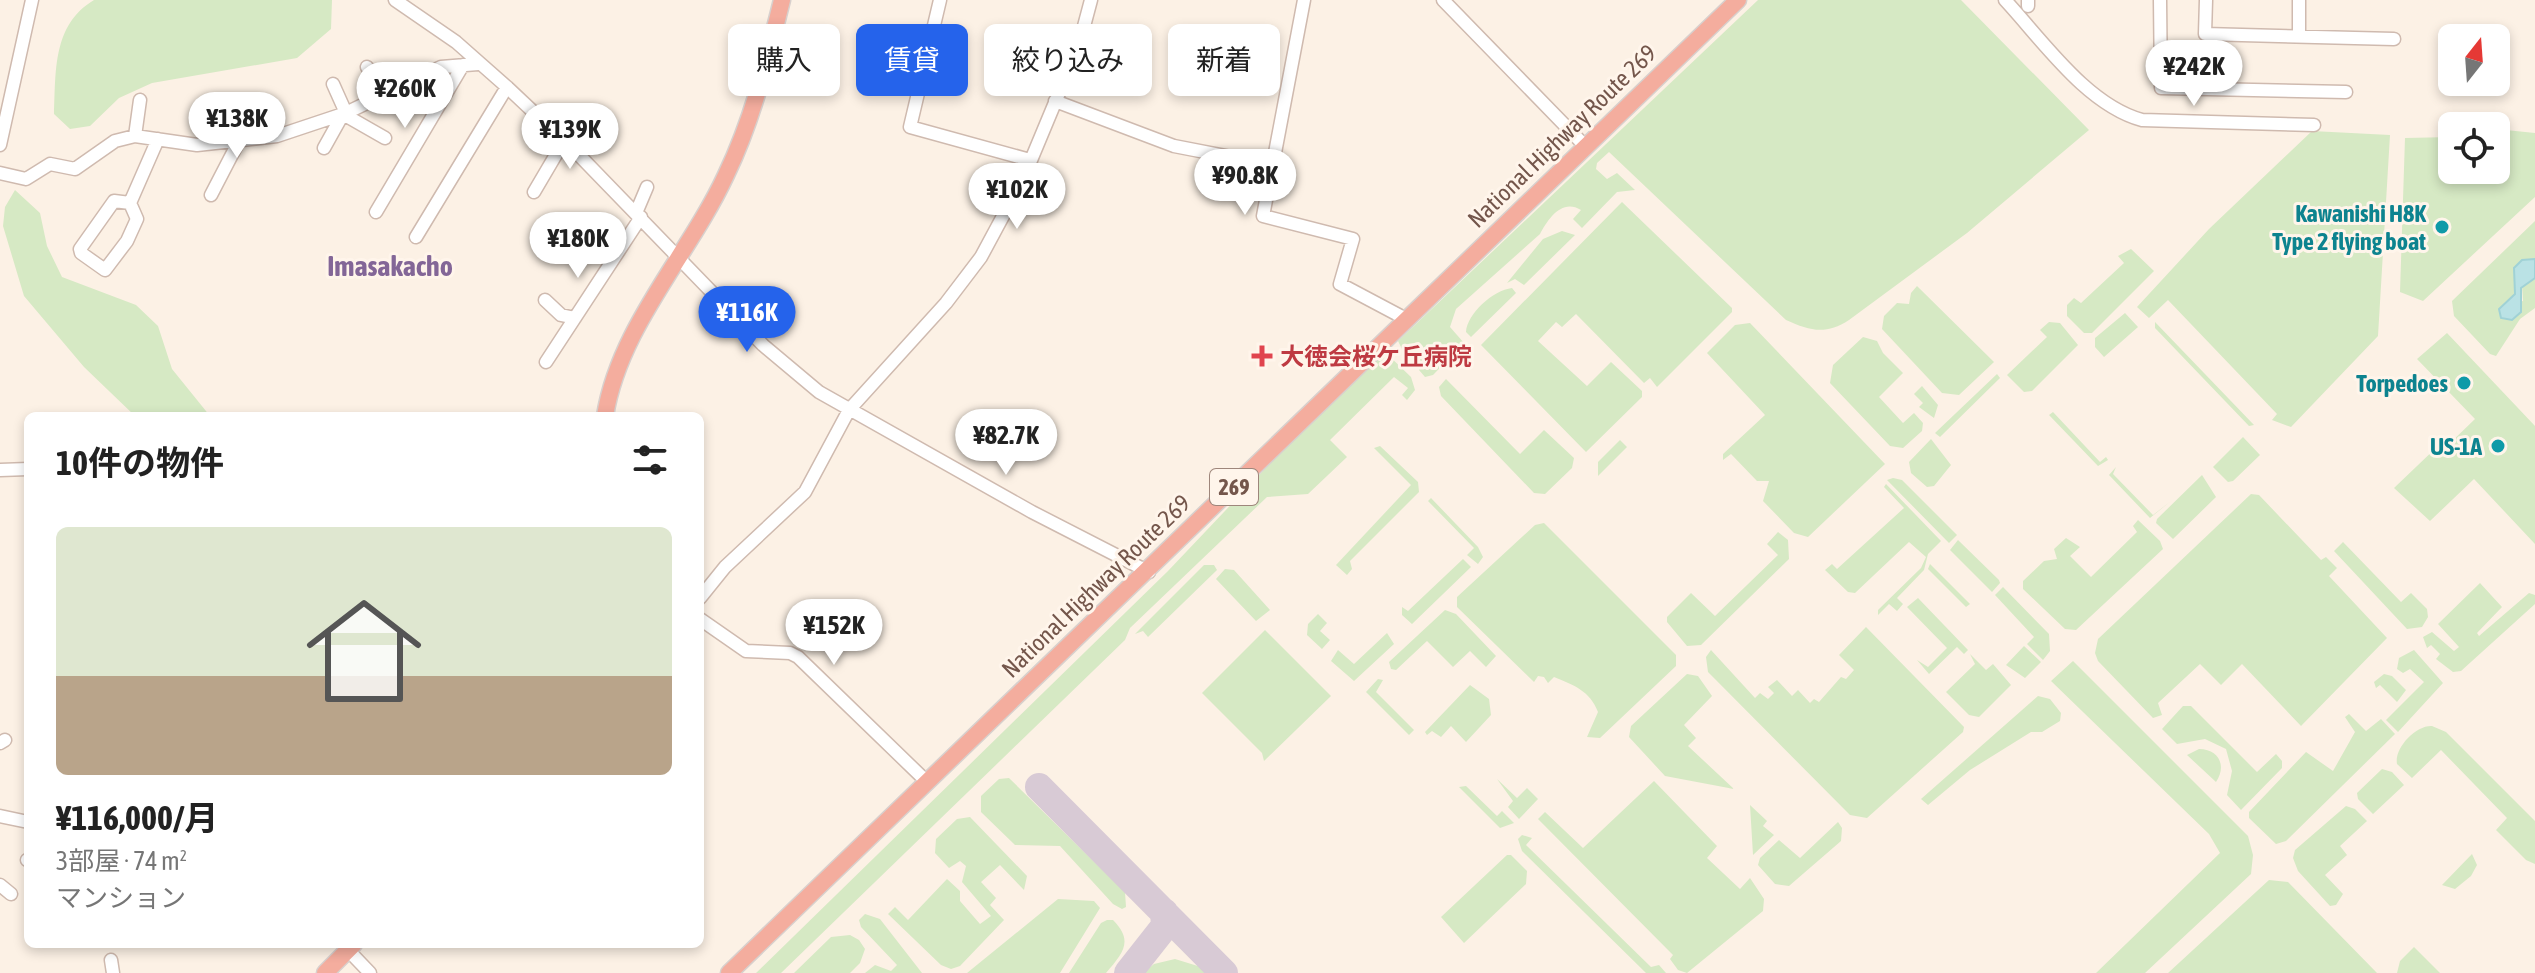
<!DOCTYPE html>
<html lang="ja">
<meta charset="utf-8">
<style>
:root{--surface:#fff;--page:#f6f6f6;--text:#222;--muted:#767676;--line:#e0e0e0;--accent:#2563eb}
body{margin:0;font-family:"Asap Condensed","Noto Sans JP",sans-serif;background:var(--page);color:var(--text);height:100vh;display:flex;flex-direction:column;font-size:30px;white-space:nowrap}
*{box-sizing:border-box;margin:0}
p{font-size:26px;color:var(--muted)}
.icon{flex:none;width:44px;height:44px;fill:none;stroke:currentColor;stroke-width:2;stroke-linecap:round;stroke-linejoin:round}
.map{position:relative;flex:1;overflow:hidden}
.sheet{position:absolute;left:24px;top:412px;width:680px;height:536px;display:flex;flex-direction:column;background:var(--surface);border-radius:12px;box-shadow:0 4px 12px #0003}
.sheet>*{flex:none}
.hud{position:absolute;left:728px;top:24px;width:760px;height:72px;display:flex;gap:16px}
.needle{width:52px;rotate:17deg}
.fabs{position:absolute;left:2438px;top:24px;display:grid;gap:16px}
.fabs a{display:grid;place-items:center;width:72px;height:72px;border-radius:12px;background:var(--surface);box-shadow:0 4px 12px #0003;font-size:40px}
.price{position:absolute;translate:-50% -68px;padding:0 18px;border-radius:28px;background:#fff;color:#222;font-size:26px;line-height:52px;filter:drop-shadow(0 2px 4px #0008)}
.price::after{content:'';position:absolute;left:50%;top:48px;width:24px;height:18px;margin-left:-12px;background:inherit;clip-path:polygon(0 0,100% 0,50% 100%)}
.price.active{background:var(--accent);color:#fff}
ul{padding:0;list-style:none}
li{display:grid;align-content:center;gap:16px;height:424px;padding:0 32px}
li+li{border-top:2px solid var(--line)}
li span{display:grid;place-items:center;height:248px;border-radius:12px;color:#555}
li>.icon{margin-inline-start:auto}
span .icon{width:144px;height:144px;fill:#fffc;stroke-width:1}
li b{font-size:34px}
h2{display:flex;justify-content:space-between;align-items:center;height:96px;padding:0 32px;font-size:34px}
.tag{padding:0 28px;border-radius:12px;background:var(--surface);box-shadow:0 4px 12px #0003;font-size:28px;line-height:72px}
.tag.active{background:var(--accent);color:#fff}
.map>svg:first-child{display:block}
.green{fill:#d6e9c4}
.water{fill:#bae2e5;stroke:#a0d2d6;stroke-width:2}
.lines{fill:none;stroke-linecap:round;stroke-linejoin:round}
.taxiway{stroke:#d8cad5;stroke-width:28}
.minor-casing{stroke:#cfbaaf;stroke-width:15}
.highway-casing{stroke:#d8d0cd;stroke-width:19}
.minor{stroke:#fff;stroke-width:12}
.highway{stroke:#f4ad9e;stroke-width:16}
.culture-dot{fill:#0f9aa8;stroke:#fff5eb;stroke-width:3}
.health-dot{fill:#e0444e;stroke:#fff5eb;stroke-width:3}
.labels{text-anchor:middle;dominant-baseline:central;stroke-width:6;stroke-linejoin:round;paint-order:stroke}
.shield{fill:#fff5eb;stroke:#9e867b;stroke-width:2}
.shield-label{font-size:22px;font-weight:bold;fill:#74564b}
.street-label{font-size:24px;fill:#74564b;stroke:#fff5eb}
.culture-label{font-size:24px;font-weight:bold;fill:#0d838f;stroke:#fff5eb;text-anchor:end}
.health-label{font-size:24px;font-weight:bold;fill:#be3a42;stroke:#fff5eb;text-anchor:start}
.quarter-label{font-size:28px;font-weight:bold;fill:#836697;stroke:#fff5eb}
</style>
<div class="map">
<svg width="2535" height="973" viewBox="0 0 2535 973">
<rect width="100%" height="100%" fill="#fcf1e5"/>
<path class="green" d="M94 0H332L331 29 297 58 152 83 119 98 90 126 70 129 54 114C56 72 52 25 94 0Z
M1758 0H1961L2089 130 1967 233 1849 320C1826 335 1810 331 1786 320L1609 152 1597 163 1596 169 1607 179 1617 173 1635 190 1617 192 1582 228 1573 219 1581 210C1562 198 1548 219 1540 234L1456 309 1450 327 1464 343 1433 375 1425 377 1419 370 1418 349 1414 347 1404 353 1398 341Z
M2496 129 2535 133V197L2423 301 2400 292 2405 138 2452 137V170H2496Z
M2312 131 2390 135 2378 336 2291 427 2272 420 2277 414 2168 300 2149 318 2137 307 2209 229Z
M15 190 40 213 47 246 62 277 136 305 158 326 172 369 210 416H135L84 367 24 296 3 226 5 207Z
M1622 202 1732 308V312L1657 387 1650 378 1644 383 1576 314 1562 327 1556 322 1538 341 1587 386 1611 362 1642 391V397L1586 452 1481 345Z
M2535 221V259H2526L2513 299 2501 307 2523 301 2522 285 2535 278V308L2520 319 2496 356 2490 354 2454 316 2452 301Z
M1562 231 1575 235 1524 285 1515 279 1507 283 1543 239Z
M2131 249 2154 271 2092 333H2084L2067 316V305L2074 298 2081 303 2124 263 2118 256Z
M1917 286 1994 362 1959 395 1942 393 1882 329 1884 316 1897 303 1909 304 1911 293Z
M1512 288 1516 293 1471 337 1466 332C1467 314 1493 290 1512 288Z
M2125 313 2138 327 2104 357 2095 347V338Z
M2049 322 2060 323 2078 345 2032 391 2024 392 2007 375 2047 337 2040 330Z
M2155 322 2254 425 2249 426 2155 328Z
M1750 323 1885 464 1808 537 1794 533 1763 501 1769 481H1757L1731 454 1723 460V454L1765 415 1707 353 1735 325Z
M2447 333 2535 426V544L2474 479 2430 521 2394 488 2440 444 2446 447 2475 419 2417 359Z
M1863 337 1877 341 1883 353 1903 373 1879 397 1903 423 1914 413 1923 423 1922 431 1903 448 1890 446 1830 383 1833 365Z
M1385 352 1411 377 1415 390 1407 400 1402 395 1408 388 1394 377 1330 440 1347 457 1308 494 1267 497 1130 628 1125 640 781 973H756L1168 571 1317 414Z
M1997 374 2000 378 1940 437 1935 433Z
M1446 379 1520 454 1544 430 1574 458 1572 468 1545 494 1534 493 1441 396 1439 387Z
M1922 386 1938 405 1934 418 1919 407 1923 403 1914 394Z
M2053 412 2100 462 2106 457 2108 460 2098 466 2049 415Z
M2243 437 2260 455 2233 481 2228 482 2213 467Z
M1931 439 1951 465 1934 486 1927 487 1911 473 1909 462Z
M1620 440 1627 447 1598 476V462Z
M1380 446 1418 482 1419 492 1350 561 1352 569 1347 575 1336 565 1411 485 1374 448Z
M2116 467 2113 474 2153 515 2171 501 2150 518 2109 475Z
M2202 475 2216 497 2173 539 2156 523 2157 519Z
M1893 478 1902 480 1957 535 1949 543 1887 480Z
M1886 484 1941 541 1928 554 1924 570 1897 598 1903 604 1897 611 1889 604 1878 615V610L1921 568 1926 557 1909 542 1855 593 1848 592 1825 570 1832 564 1837 569 1904 508 1884 487Z
M2251 494 2259 495 2321 560 2326 557 2337 568 2329 576 2387 638 2301 726 2242 664 2221 685 2200 664 2158 703 2162 715 2153 718 2098 661 2095 653 2098 639Z
M1431 498 1478 547 1483 557 1478 564 1467 555 1474 548 1428 501Z
M2138 520 2160 541 2163 549 2076 630 2065 629 2023 589V581L2044 561 2057 559 2054 549 2066 538 2080 547 2070 556 2091 577 2137 532 2133 526Z
M1544 523 1676 655V666L1600 738 1587 737 1598 712C1590 691 1574 685 1554 677L1548 683 1544 677 1538 676 1534 682 1457 607V597L1535 525Z
M1778 532 1788 540 1789 559 1701 645 1687 646 1667 622V617L1691 593 1715 616 1778 555 1767 544Z
M1958 540 1999 580 2000 583 1992 592 1950 550Z
M2343 542 2401 602 2411 593 2427 609 2428 617 2422 627 2407 629 2334 551Z
M1463 559 1471 567 1412 624 1402 615V607L1408 611Z
M1930 564 1970 604 1966 607 1928 569Z
M1204 565H1214L1217 570 1148 637 1143 631 1135 634Z
M1225 569 1234 570 1270 610 1256 621 1216 579Z
M2480 583 2502 607 2477 633 2479 636 2529 593 2535 595V604L2461 671 2453 672 2436 659 2440 654 2431 645 2427 648 2423 637 2432 632 2454 651 2459 647 2438 624Z
M2003 587 2049 634 2050 651 2043 660 2027 644 2034 637 1995 595Z
M1918 598 1968 650 1964 654 1957 647 1929 674 1917 660 1928 667 1947 648 1907 607Z
M1445 610 1456 614 1496 656 1486 667 1470 651 1453 667 1427 641 1396 670 1391 669 1389 662Z
M1318 614 1327 623 1320 631 1330 640 1322 649 1307 635 1308 624Z
M1866 627 1964 727 1963 732 1867 818 1850 815 1708 672 1706 657 1711 650 1755 698 1760 693 1768 699 1774 693 1768 687 1777 680 1792 696 1798 690 1810 703 1814 699 1819 702 1841 677 1846 679 1854 670 1839 655Z
M1265 630 1331 696 1264 761 1262 753 1202 693Z
M1387 633 1394 644 1354 681 1331 661 1338 650 1354 664Z
M2024 646 2041 662 2025 678 2006 665Z
M2414 650 2443 683 2398 732 2386 720 2424 682 2410 669 2403 673 2397 669 2399 658Z
M1970 654 1986 670 1993 664 2011 685 1979 717 1969 715 1946 692 1975 664Z
M2073 661 2248 836 2253 855 2251 874 2145 973H2096L2220 853 2209 834 2051 681Z
M1687 674 1698 676 1712 696 1684 725 1696 738 1688 746 1734 789 1665 776 1629 737 1631 726Z
M2384 674 2392 676 2406 690 2397 702 2380 685 2376 688 2374 682Z
M1378 679 1383 680 1376 692 1414 730 1409 735 1366 692Z
M1470 685 1489 699 1491 715 1466 742 1451 726 1441 737 1432 731 1427 735 1425 732Z
M2038 696 2050 699 2061 713 2060 721 2042 732H2031L1970 770 1928 805 1921 799Z
M2183 706H2191L2257 772 2276 754 2282 761V768L2241 810 2227 795 2232 771 2226 749 2205 739 2177 744 2162 729Z
M2349 714 2366 731 2381 719 2395 734 2286 841 2276 844 2249 818V812L2306 752 2333 771 2355 732 2345 717Z
M2432 726 2446 732 2535 821V864L2526 860 2496 830 2507 818 2441 750 2412 778 2397 764C2394 748 2416 725 2432 726Z
M2199 749C2219 749 2227 766 2216 782L2187 755Z
M2382 769 2392 772 2404 785 2373 814 2358 799 2357 793Z
M1009 778 1125 892 1126 907 1122 909 1113 904 1060 846 1015 845 981 812V796L999 779Z
M1497 779 1517 798 1527 788 1538 799 1519 819 1508 807 1513 801Z
M1654 781 1717 846 1707 858 1740 889 1750 878 1764 899 1763 911 1687 973 1678 970 1670 959 1673 955 1538 819 1545 812 1583 848Z
M1466 786 1497 816 1502 811 1514 823 1500 828 1459 787Z
M1750 805 1767 821 1763 826 1774 835 1753 855Z
M2346 806 2355 809 2367 821 2340 846 2347 855 2325 875 2343 894 2336 905 2330 906 2298 871 2293 858 2295 850Z
M970 817 1027 876 1024 890 1000 865 981 882 996 898 990 905 1004 920 960 966 951 969 941 965 888 914 895 907 908 920 947 879 960 891V901L980 924 991 916 962 882 966 866 960 861 949 868 935 853 936 839 957 819Z
M1838 822 1842 828 1841 841 1789 886 1775 884 1758 865 1760 858 1779 840 1800 858Z
M1522 835 1532 838 1526 845 1651 967 1659 965 1666 973H1646L1522 851 1518 839Z
M2472 854 2477 865 2471 876 2455 889 2442 885Z
M1507 855H1511L1527 871 1526 884 1464 943 1441 917Z
M2269 880 2288 882 2377 973H2168Z
M1058 899 1094 901 1100 908 1060 973H967Z
M865 914 880 919 922 973H865L875 965 891 971 897 965 861 927 859 920Z
M1107 920H1113C1134 941 1123 953 1106 973H1069L1101 923Z
M850 935 859 940 865 949 860 963 850 973H794L831 937Z
M2414 947 2440 973H2397L2400 961Z
M1175 959 1201 967 1207 973H1143L1154 964Z"/>
<path class="water" d="M2535 259V278L2521 288V312L2512 320 2501 318 2499 309 2515 294 2514 268 2522 260Z"/>
<g class="lines">
<path class="taxiway" d="M1039 787 1224 973
M1128 973 1165 926 1164 912"/>
<g class="minor-casing">
<path id="minor" d="M395 0 456 42 507 87 577 153 763 345 819 392 1032 512 1149 572
M940 0 910 127 1030 160
M1304 0 1263 216 1353 239 1340 284 1406 319
M1443 0 1586 147
M2005 0C2043 41 2087 105 2142 120L2314 125
M2160 0 2161 88 2346 92
M2206 0 2205 34 2394 39
M2028 6V0
M2299 35V0
M367 67 384 95
M333 84 346 113
M1055 101 1174 146 1272 165
M135 136 140 100
M0 145 32 0
M324 148 343 114 385 138
M0 173 26 179 50 164 75 169 115 141 135 136 197 145 277 136 346 113 441 67 478 64
M534 192 564 141
M211 195 239 141
M130 203 114 201 80 249 81 253 105 270 127 241 137 219 130 203 158 139
M376 212 463 65
M636 213 647 187
M416 237 507 87
M545 300 561 315 575 318
M546 362 641 217
M0 470 28 469
M700 598 725 567 805 492 849 410 946 303 981 257 1024 177 1079 45 1091 0
M700 619 746 651 790 653 798 657 925 780
M0 743 5 740
M0 816 28 822
M27 860H28
M0 885 11 894
M348 950 370 973
M111 960 113 973"/>
</g>
<g class="highway-casing">
<path id="highway" d="M605 416C619 327 689 255 726 175 753 119 767 60 782 0
M325 973 354 944
M729 973 1738 0"/>
</g>
<use href="#minor" class="minor"/>
<use href="#highway" class="highway"/>
</g>
<g class="culture-dot">
<circle cx="2442" cy="227" r="8"/>
<circle cx="2464" cy="383" r="8"/>
<circle cx="2498" cy="446" r="8"/>
</g>
<path class="health-dot" d="M1258 344h8v8h8v8h-8v8h-8v-8h-8v-8h8z"/>
<g class="labels">
<rect class="shield" x="1210" y="469" width="48" height="36" rx="6"/>
<g class="shield-label">
<text x="1234" y="487">269</text>
</g>
<g class="street-label">
<text transform="translate(1562 136) rotate(-44)">National Highway Route 269</text>
<text transform="translate(1096 586) rotate(-44)">National Highway Route 269</text>
</g>
<g class="culture-label">
<text x="2426" y="213">Kawanishi H8K<tspan x="2426" dy="28">Type 2 flying boat</tspan></text>
<text x="2448" y="383">Torpedoes</text>
<text x="2482" y="446">US-1A</text>
</g>
<g class="health-label">
<text x="1280" y="356">大徳会桜ケ丘病院</text>
</g>
<g class="quarter-label">
<text x="390" y="266">Imasakacho</text>
</g>
</g>
</svg>
<div class="fabs">
<a><svg class="needle" viewBox="-14 -14 28 28"><path d="M0-13l5 13h-10z" fill="#e53935"/><path d="M0 13l5-13h-10z" fill="#767676"/></svg></a>
<a><svg class="icon" aria-label="locate" viewBox="0 0 24 24"><circle cx="12" cy="12" r="6"/><path d="M12 2v4M12 18v4M2 12h4M18 12h4"/></svg></a>
</div>
<b class="price" style="left:2194px;top:108px">¥242K</b>
<b class="price" style="left:405px;top:130px">¥260K</b>
<b class="price" style="left:237px;top:160px">¥138K</b>
<b class="price" style="left:570px;top:171px">¥139K</b>
<b class="price" style="left:1245px;top:217px">¥90.8K</b>
<b class="price" style="left:1017px;top:231px">¥102K</b>
<b class="price" style="left:578px;top:280px">¥180K</b>
<b class="price active" style="left:747px;top:354px">¥116K</b>
<b class="price" style="left:1006px;top:477px">¥82.7K</b>
<b class="price" style="left:834px;top:667px">¥152K</b>
<div class="hud">
<a class="tag">購入</a>
<a class="tag active">賃貸</a>
<a class="tag">絞り込み</a>
<a class="tag">新着</a>
</div>
<section class="sheet">
<h2>10件の物件<svg class="icon" aria-label="filters" viewBox="0 0 24 24"><path d="M4 7h16M4 17h16"/><circle cx="9" cy="7" r="2"/><circle cx="15" cy="17" r="2"/></svg></h2>
<ul>
<li><span style="background:linear-gradient(#dfe7d0 60%,#b9a48a 0)"><svg class="icon" aria-label="home" viewBox="0 0 24 24"><path d="M3 11l9-7 9 7M6 9v11h12V9"/></svg></span><div><b>¥116,000/月</b><p>3部屋 · 74 m²</p><p>マンション</p></div></li>
</ul>
</section>
</div>
